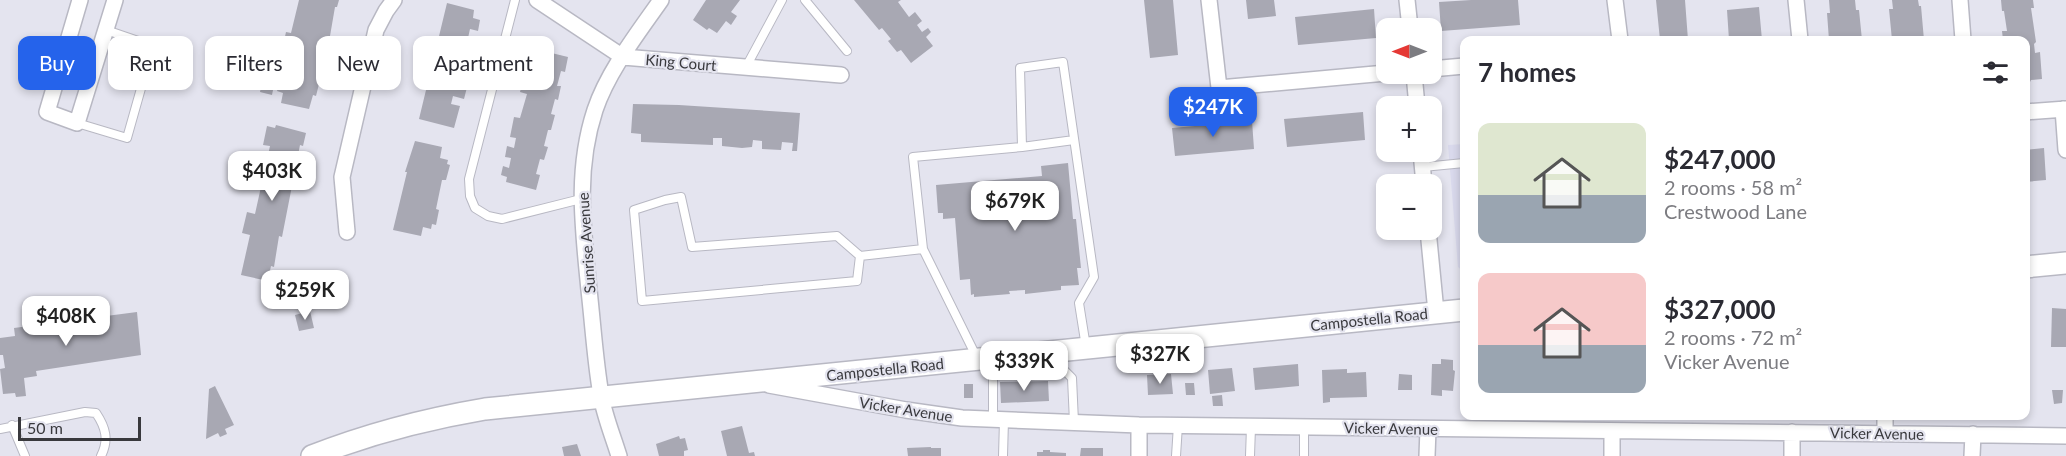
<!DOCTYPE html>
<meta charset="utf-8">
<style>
:root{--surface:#fff;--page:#f7f7f7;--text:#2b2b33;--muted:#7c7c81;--accent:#2563eb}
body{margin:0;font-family:Lato,sans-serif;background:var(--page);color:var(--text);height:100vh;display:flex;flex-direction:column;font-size:22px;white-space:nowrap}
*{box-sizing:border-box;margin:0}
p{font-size:20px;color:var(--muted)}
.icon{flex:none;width:33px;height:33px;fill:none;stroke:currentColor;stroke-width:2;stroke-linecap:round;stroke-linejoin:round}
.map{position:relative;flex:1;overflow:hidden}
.details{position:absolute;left:1460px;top:36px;width:570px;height:384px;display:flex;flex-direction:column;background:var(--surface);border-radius:12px;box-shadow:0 3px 9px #0003}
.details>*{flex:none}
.top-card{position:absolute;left:18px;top:36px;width:570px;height:54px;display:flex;gap:12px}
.needle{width:39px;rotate:270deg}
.buttons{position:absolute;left:1376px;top:18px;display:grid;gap:12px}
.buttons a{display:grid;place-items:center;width:66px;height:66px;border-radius:12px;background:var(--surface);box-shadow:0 3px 9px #0003;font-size:30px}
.scale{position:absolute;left:18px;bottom:15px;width:123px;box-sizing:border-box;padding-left:6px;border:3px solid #39393d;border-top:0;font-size:16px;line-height:21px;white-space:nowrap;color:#39393d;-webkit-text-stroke:4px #e4e4ef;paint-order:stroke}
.price{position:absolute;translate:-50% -51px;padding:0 14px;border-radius:12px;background:#fff;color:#222;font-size:20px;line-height:39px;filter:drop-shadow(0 2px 3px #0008)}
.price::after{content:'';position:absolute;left:50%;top:36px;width:18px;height:14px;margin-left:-9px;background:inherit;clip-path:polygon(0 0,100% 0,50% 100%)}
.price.on{background:var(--accent);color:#fff}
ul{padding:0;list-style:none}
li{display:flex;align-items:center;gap:18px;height:150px;padding:0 18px}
li span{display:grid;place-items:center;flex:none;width:168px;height:120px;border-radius:12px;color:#555}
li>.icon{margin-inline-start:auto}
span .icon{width:72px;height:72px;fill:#fffc;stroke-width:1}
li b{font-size:26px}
h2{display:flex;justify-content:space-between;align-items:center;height:72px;padding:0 18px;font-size:26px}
.tag{padding:0 21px;border-radius:12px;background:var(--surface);box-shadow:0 3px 9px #0003;font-size:21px;line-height:54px}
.tag.on{background:var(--accent);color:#fff}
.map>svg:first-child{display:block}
.built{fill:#d9d9ec}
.building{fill:#a8a8b3}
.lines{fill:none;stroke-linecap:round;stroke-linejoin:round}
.service-casing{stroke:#b8b8c3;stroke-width:10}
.minor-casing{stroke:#b8b8c3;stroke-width:18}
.secondary-casing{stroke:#b8b8c3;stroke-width:24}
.service{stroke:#fff;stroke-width:8}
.minor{stroke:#fff;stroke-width:15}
.secondary{stroke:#fff;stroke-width:21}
.labels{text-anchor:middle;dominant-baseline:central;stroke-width:4.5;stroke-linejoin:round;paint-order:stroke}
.street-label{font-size:15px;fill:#39393d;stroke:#e4e4ef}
</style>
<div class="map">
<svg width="2066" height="456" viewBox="0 0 2066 456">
<rect width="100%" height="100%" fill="#e4e4ef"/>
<path class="built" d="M1464 144V272L1458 267 1448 145Z"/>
<path class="building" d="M299 0H339L337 7H335L330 36H328L324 50 327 51 323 65 320 64 317 79 320 80 316 96 313 95 309 109 281 103 283 93 277 91 280 81 286 82 290 64 284 62 287 52 293 53 295 44 284 41 286 32 291 33Z
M706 0H740L731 12 737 16 731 25 726 21 717 33 709 28 707 30 693 20Z
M854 0H901L898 2 909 17 915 12 922 21 917 25 922 32 928 28 931 32 926 37 933 46 911 63 901 50 897 52 888 41 891 39 882 28 879 30Z
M1144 0H1173L1178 55 1150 58Z
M1246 0H1274L1276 16 1248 19Z
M1471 0H1518L1520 25 1441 31 1439 2Z
M1656 0H1685L1688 40H1660Z
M1829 0H1855L1856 10H1859L1862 40H1829L1827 13H1830Z
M1892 0H1918L1919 6H1921L1924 40H1892L1889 9H1893Z
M2001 0H2033L2034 8H2031L2036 42 2034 44 2035 53 2040 52 2042 79 2031 80 2029 84H2025V40H2003L2002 31H2007L2004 11H2002Z
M447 3 474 10 473 18 480 20 478 31 470 29 468 38 478 41 475 54H473L471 60H474L464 99 453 96 451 104 460 106 454 128 419 119Z
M1759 7 1762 40H1729L1727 10Z
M1374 9 1376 38 1298 45 1295 17Z
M531 48 568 57 565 72 561 71 557 86H561L558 100 555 99 551 114 555 115 551 130H548L544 146 548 147 544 160 540 159 536 174 540 175 536 190 506 182 507 177 501 175 503 166 509 168 511 158 505 157 507 146 514 148 516 138 510 137 514 117 520 118 527 94 520 92Z
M262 82 274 85 272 95 260 92Z
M633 104 679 105 800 113 797 151H792L793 143 782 142 781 150 762 149V141L753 140 752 147 742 148 722 146V138H713V145L641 142V134L631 133Z
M1363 112 1365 140 1287 147 1284 119Z
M1252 121 1254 149 1175 156 1172 128Z
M276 125 306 133 303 146 300 145 282 237 279 236 274 267 271 266 268 281 241 275 250 235 242 233 247 212 255 214 270 146 263 145 267 126 275 128Z
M415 141 442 147 440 158 448 160 447 164 450 165 446 180H442L436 209 439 210 436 225 432 224 431 229 423 227 421 236 393 230 407 172H405Z
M2044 148 2046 180 2025 182V150Z
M1068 163 1073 219H1076L1081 268H1077L1079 285 1061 286V290L1025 294V290L1009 291 1010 294 974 297V294L971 295 970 279 960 280 955 218 943 219V213H938L936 185 1042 176 1041 166Z
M2052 308 2066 309V347H2051Z
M310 311 314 328 299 331 295 315Z
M137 312 141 355 36 371 37 376 24 378 26 396 16 397 15 393 3 394 0 369 5 368 3 355H0V338L15 336 14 328Z
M1441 359 1453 360V370L1455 371 1453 391 1442 390V396L1431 395 1432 364H1441Z
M1298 364 1299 386 1255 390 1253 368Z
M1232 368 1235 391 1210 394 1208 370Z
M1347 369V373L1366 372 1367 397 1330 398V402L1323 403 1322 370Z
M1171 374 1173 394 1148 395 1147 375Z
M1399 374 1412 375V390H1398Z
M1048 381 1049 401 1001 403 1000 382Z
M1185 383H1194L1195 395H1186Z
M964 384H973V398H964Z
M215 386 234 425 225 429 227 434 220 437 218 433 206 439 209 389Z
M2052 390H2063L2062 403 2054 404Z
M1222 395 1223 406H1213L1212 396Z
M742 426 749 453 754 452 755 456H727L721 431Z
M679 436 680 439 685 438 688 450 684 451V456H659L656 444Z
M577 444 581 456H564L562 447Z
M931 447V448H941V456H908L907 448Z
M1081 448H1103V456H1080Z
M1043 450H1050V452L1066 453V456H1037V452H1043Z"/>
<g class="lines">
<g class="service-casing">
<path id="service" d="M515 0 469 179 470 196 475 208 488 216 502 219 581 199
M805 0 847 51
M746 67 782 0
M77 123 127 138 153 46 106 30
M1022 147 1074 140
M1423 167 1464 163
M860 256 837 236 692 247 681 197 665 200 634 210 642 301 857 281 860 256 923 249
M977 358 923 249 913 157 1022 147 1020 68 1063 62 1094 277 1079 303 1086 347
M993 419V377L999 374 1064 370 1072 378 1074 422
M12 425 25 456
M0 429 85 412 96 413C106 428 109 440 101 456
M1003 456 1004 420
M1176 456 1178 425
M1250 456 1251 427
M1304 456V427"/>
</g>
<g class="minor-casing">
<path id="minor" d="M80 0 47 112 77 123 115 0
M537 0 623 57 841 75
M1209 0 1219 88 1386 73
M1407 0 1410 28
M1615 0 1620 40
M1796 0 1800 40
M1960 0 1963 40
M1431 69 1464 66
M1414 74 1417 106
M2063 109 2066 150
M2025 112 2066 109
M1421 152 1424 184
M1428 230 1436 312
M347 232 342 177 376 30 386 11 394 0
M769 385 906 410 962 418 1139 425 2066 436
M1885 416V433
M1612 431V456
M619 456C613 436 604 415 601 395 595 360 593 325 589 290 583 228 575 171 595 110 608 71 638 33 661 0
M1139 456V425
M1427 456 1428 429
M1792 456V432
M1972 456 1973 434"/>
</g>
<g class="secondary-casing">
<path id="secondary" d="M2025 267 2066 263
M312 456C368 434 426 419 485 409L1464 310"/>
</g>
<use href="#service" class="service"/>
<use href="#minor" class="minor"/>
<use href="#secondary" class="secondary"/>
</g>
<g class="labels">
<g class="street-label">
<text transform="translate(681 62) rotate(5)">King Court</text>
<text transform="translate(586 243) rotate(-94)">Sunrise Avenue</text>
<text transform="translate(1369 319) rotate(-6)">Campostella Road</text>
<text transform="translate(885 369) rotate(-6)">Campostella Road</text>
<text transform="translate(906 409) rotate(9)">Vicker Avenue</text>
<text transform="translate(1391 428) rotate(1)">Vicker Avenue</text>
<text transform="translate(1877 433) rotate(1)">Vicker Avenue</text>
</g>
</g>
</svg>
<div class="buttons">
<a><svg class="needle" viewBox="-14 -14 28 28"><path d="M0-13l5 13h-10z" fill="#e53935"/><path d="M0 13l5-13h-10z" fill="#7c7c81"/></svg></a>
<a>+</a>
<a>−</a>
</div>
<div class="scale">50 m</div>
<b class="price on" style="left:1213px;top:138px">$247K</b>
<b class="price" style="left:272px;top:202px">$403K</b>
<b class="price" style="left:1015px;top:232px">$679K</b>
<b class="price" style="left:305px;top:321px">$259K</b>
<b class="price" style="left:66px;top:347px">$408K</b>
<b class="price" style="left:1160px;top:385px">$327K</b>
<b class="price" style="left:1024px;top:392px">$339K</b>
<div class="top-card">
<a class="tag on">Buy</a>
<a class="tag">Rent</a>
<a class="tag">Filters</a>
<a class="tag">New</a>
<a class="tag">Apartment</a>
</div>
<section class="details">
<h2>7 homes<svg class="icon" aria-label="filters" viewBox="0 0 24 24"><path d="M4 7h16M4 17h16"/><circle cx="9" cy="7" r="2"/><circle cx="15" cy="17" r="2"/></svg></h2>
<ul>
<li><span style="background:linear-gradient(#dfe7d0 60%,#9aa5b1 0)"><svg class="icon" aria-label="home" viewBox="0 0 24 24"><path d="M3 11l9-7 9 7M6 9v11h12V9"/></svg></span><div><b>$247,000</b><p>2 rooms · 58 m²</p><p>Crestwood Lane</p></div></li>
<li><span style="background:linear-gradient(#f6c9c9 60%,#9aa5b1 0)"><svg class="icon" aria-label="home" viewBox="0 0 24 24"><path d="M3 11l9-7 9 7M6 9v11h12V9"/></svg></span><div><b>$327,000</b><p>2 rooms · 72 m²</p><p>Vicker Avenue</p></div></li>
</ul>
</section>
</div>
